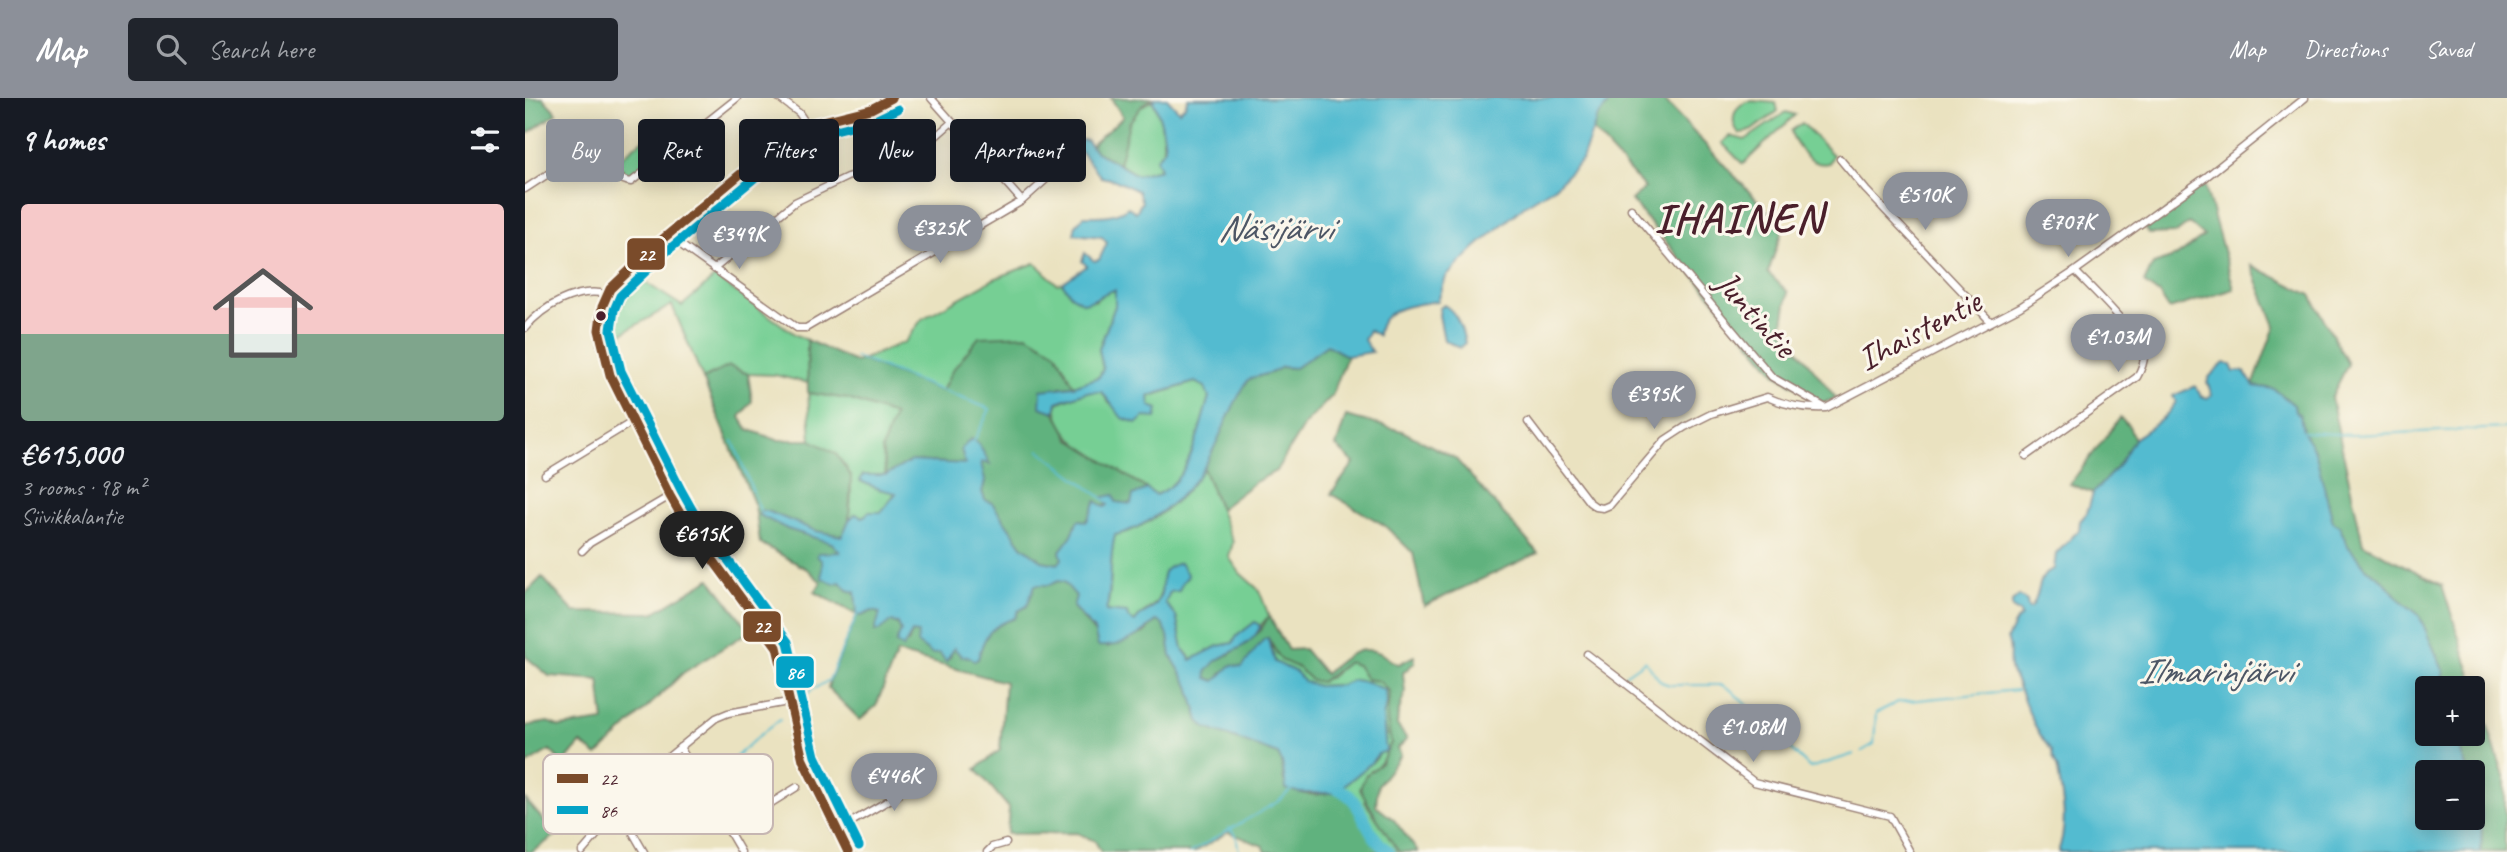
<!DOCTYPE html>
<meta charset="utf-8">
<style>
:root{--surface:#171b24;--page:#20242c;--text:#f1f3f6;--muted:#9ea1a6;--accent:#8c9099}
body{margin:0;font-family:Caveat,sans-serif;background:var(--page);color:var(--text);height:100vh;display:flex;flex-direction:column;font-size:26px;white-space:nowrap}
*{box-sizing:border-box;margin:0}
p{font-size:23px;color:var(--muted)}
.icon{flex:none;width:38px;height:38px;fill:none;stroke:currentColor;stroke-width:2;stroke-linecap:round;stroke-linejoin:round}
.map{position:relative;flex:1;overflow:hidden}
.drawer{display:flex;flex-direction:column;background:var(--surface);width:525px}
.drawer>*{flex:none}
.hud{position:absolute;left:21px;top:21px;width:665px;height:63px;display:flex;gap:14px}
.controls{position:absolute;left:1890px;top:578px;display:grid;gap:14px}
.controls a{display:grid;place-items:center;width:70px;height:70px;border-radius:7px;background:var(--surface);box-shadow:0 4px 18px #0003;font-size:35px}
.price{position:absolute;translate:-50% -60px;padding:0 16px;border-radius:24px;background:var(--accent);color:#fff;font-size:23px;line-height:46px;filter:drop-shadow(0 2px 4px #0008)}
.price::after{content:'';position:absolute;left:50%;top:42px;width:21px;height:16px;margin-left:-10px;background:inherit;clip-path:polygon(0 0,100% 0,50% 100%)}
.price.current{background:#222;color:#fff}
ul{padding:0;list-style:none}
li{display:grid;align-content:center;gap:14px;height:371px;padding:0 21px}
li span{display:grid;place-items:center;height:217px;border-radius:7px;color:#555}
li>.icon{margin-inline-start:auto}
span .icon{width:126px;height:126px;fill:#fffc;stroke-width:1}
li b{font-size:30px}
h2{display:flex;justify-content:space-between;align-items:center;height:84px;padding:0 21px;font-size:30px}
.tag{padding:0 24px;border-radius:7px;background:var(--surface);box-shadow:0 4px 18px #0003;font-size:24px;line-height:63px}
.tag.current{background:var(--accent);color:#fff}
header{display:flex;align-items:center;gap:42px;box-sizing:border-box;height:98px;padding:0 35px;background:var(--accent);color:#fff}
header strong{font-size:33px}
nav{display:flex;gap:38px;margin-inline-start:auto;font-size:24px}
.search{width:490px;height:63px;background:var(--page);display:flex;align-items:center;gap:18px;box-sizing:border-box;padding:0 24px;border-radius:7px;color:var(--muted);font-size:26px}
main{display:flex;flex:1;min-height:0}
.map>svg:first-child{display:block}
.green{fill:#76cf94;stroke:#607760;stroke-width:2}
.forest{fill:#60b27e;stroke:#556854;stroke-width:2}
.water{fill:#53bbd0;stroke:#4e6d7e;stroke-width:2}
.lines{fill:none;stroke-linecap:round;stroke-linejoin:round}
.stream{stroke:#53bbd0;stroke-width:2}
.river{stroke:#53bbd0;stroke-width:12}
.street-casing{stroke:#9a8076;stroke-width:9}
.secondary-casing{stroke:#9a8076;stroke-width:11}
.street{stroke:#fff;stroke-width:6}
.secondary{stroke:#fbe5cf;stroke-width:9}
.bus-1-casing{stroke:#fbf7ec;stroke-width:14}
.bus-2-casing{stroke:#fbf7ec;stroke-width:14}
.bus-1{stroke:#7a4b2a;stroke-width:9}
.bus-2{stroke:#04a2c6;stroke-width:9}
.bus-dot{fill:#4a1f2b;stroke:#fbf7ec;stroke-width:2.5}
.labels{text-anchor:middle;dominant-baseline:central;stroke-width:6;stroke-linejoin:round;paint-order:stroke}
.street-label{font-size:35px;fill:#4a1f2b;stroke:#fbf7ec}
.water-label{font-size:37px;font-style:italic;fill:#4d5665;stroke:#fbf7ec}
.district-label{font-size:42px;font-weight:bold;letter-spacing:2px;fill:#4a1f2b;stroke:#fbf7ec}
.key{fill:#fbf7ec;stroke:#c6b6b2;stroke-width:2}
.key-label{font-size:19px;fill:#4a1f2b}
.line-badge{stroke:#fbf7ec;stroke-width:2.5}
.badge-label{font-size:19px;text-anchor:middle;font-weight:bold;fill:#fff}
</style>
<header>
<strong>Map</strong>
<div class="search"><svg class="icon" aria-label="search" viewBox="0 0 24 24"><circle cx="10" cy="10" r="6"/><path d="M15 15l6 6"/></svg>Search here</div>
<nav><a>Map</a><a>Directions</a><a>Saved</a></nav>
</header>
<main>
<section class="drawer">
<h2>9 homes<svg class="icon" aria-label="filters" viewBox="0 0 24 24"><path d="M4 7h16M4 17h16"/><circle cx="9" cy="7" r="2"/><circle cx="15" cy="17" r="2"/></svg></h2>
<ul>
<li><span style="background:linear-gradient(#f6c9c9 60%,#7fa58c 0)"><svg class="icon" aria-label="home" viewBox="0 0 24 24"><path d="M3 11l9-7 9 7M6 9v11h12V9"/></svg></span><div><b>€615,000</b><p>3 rooms · 98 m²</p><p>Siivikkalantie</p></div></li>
</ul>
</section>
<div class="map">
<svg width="1982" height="754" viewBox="0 0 1982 754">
<rect width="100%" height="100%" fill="#fbf7ec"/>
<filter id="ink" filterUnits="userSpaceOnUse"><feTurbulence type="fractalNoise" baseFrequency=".0143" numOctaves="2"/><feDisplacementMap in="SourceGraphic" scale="14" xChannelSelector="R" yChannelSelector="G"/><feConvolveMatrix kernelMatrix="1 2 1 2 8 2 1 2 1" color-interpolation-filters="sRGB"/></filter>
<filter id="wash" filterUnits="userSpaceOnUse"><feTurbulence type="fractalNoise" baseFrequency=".00686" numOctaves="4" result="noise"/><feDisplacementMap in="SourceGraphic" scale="28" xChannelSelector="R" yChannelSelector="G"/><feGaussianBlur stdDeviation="1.57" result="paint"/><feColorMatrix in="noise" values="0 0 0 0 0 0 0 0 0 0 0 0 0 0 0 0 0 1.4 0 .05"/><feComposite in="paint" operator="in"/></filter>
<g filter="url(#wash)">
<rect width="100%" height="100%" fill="#eae2c0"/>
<path class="green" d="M628 3C639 25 641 46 635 71L612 77 594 66C597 44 603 9 628 3Z
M1227 3 1251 5 1253 13 1227 32 1215 36C1203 23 1209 5 1227 3Z
M1261 14 1270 17 1218 66 1197 45 1205 38 1220 42Z
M1277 25 1308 57 1304 65C1286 70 1270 48 1266 33Z
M121 39 133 55 104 79 91 64Z
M510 165 532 186 537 185 546 197 570 203 580 194 590 192V208L574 251 578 271 574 279 549 288 531 255 417 293 336 262 380 244 397 221 469 181Z
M112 179 157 208 190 179 271 237 282 242 283 285 250 277 223 276 204 268 178 281 147 207 81 244C80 208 86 203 112 179Z
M670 284 680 289 684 299C674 331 665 386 630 397 602 373 527 347 532 305L561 294H577L585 306 625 308 623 299Z
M283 295 323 301 369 317 357 351 361 377H338L336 383 354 391 371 394 356 414H344L338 419 330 416 324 422C328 374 330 367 286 342Z
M678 370 708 444 704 459 715 475 734 492 744 518 735 528 730 524 712 538 708 545 693 548 667 562 658 551 651 518 640 505 645 494 638 486C632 516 622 505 609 525L596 515 581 513C589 489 583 462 590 437 613 433 641 414 657 397 665 389 671 379 678 370Z
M745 544 756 562 772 569 786 582 804 580 823 564 832 567 841 581 854 583 864 593 862 622 866 645 856 665 840 678V704L875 754C841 754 839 707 815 691L851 661 861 640 858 620 861 605 842 584 828 582 816 587 793 588 780 584 771 574 750 564Z"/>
<path class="forest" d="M0 0H18L32 15 0 37Z
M586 0H630L619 5 604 25 594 66 570 53 566 47 598 19Z
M1088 0H1137L1258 130 1243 175 1263 194 1257 231 1311 300 1299 305 1252 277 1106 102 1120 90 1068 33 1072 19Z
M1679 84 1709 191 1644 211 1634 196 1619 185 1628 166 1652 158 1679 138 1664 125 1651 135 1624 136 1620 130Z
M1726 167 1786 197 1823 266 1806 300 1838 446 1917 487 1980 682V754H1956L1957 716 1948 686V674H1943L1931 641 1932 635H1948V590H1923L1917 581 1918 574 1894 517 1873 500 1859 483 1841 470 1824 450 1814 428 1808 424 1785 349 1775 328V317L1770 314 1769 307 1749 291 1728 288 1750 228Z
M502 237 531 254 549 288 535 289 516 309 530 314 545 341 622 391 608 397 606 406C588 403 585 409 568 410L562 423 553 422 547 437 535 453 537 461 533 466 517 463 497 448 467 405 460 402 457 394 460 383 455 364 464 365 453 345 447 341 436 351 441 366 386 363 361 377 357 351 369 317 323 301 283 295 282 242 330 264 336 262 417 293 427 273 454 239Z
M802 247 822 258 807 298 779 327 751 373 730 384 695 411 678 370 711 299 724 281 748 274 757 269 770 270Z
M204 268 223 276 227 303 215 319 222 331 252 342H286L311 356 326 378 324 422 318 438 291 433 242 413 262 431 307 445 316 454 297 463V480L315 483 322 492 330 494 336 518 347 513 355 515 350 533H354L366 523 373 526 376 533 371 545H383L387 534 393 535 424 561 429 550 445 559 453 561C459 536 466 528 490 520L493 513 502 508 510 487H524L533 483H539L552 498 548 509 582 549 619 535 631 523 637 525 643 537 646 558 664 588 674 623 753 656 757 664 759 683C763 686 769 692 774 694 783 698 807 697 815 691 838 706 840 737 864 754H741L738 748 703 734 670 754H576L570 743 552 735 482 736 484 710 451 671 475 652 480 584 372 555 351 608 335 622 303 590 305 582 332 517 290 494 296 484 282 471 235 445 230 408 178 281Z
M821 318 877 333 930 360 1013 455 899 508 888 455 859 427 806 396 829 365 811 348Z
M1595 320 1604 328 1609 341 1594 367 1568 395 1545 386Z
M17 479 49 514 128 515 185 481 225 533 158 575 72 658 56 645 38 666 25 652 0 667V628L23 624 35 629 79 623 74 582 24 578 0 558V496Z
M744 518 763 552 779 551 800 576C816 562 832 545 855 555 862 558 866 565 874 566L889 558 890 564 878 575 880 594 873 616 872 627 882 641 873 650 876 657 853 687 851 708 869 722 893 754C888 754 880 754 875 754 871 753 838 698 835 691L840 678 856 665 866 645 862 622 864 593 854 583 841 581 832 567 823 564 796 584 786 582 772 569 756 562 743 540 717 570 697 574 695 580 690 583 681 580V574L689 563 705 556 734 534Z
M0 701 31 737 7 754H0Z"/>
<path class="water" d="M630 0H642L654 13 660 8 663 0H1088L1072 20 1057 62 1031 88 999 108 950 150 921 179 913 203C890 207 855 208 853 237L844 232 839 242 847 254 822 258 802 247 770 270 757 269 748 274 724 281C705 308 696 340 679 369 662 398 622 430 590 437 583 463 588 489 581 513L602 515 603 520 610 524C617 513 625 514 631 506 645 486 626 473 655 465L663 478 657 485 654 493 645 494 640 505 651 518 658 551 666 562 693 548 708 545 712 538 730 524 735 528C730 546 707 553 692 562 688 565 685 570 681 574L682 580 690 583 706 567 717 569 739 541 743 540 750 564 771 574 780 584 793 588 816 587 828 582 842 584 860 592 861 605 858 620 861 653 853 656 845 666 810 695H775L761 691 757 664 753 656 681 630 674 623 664 588 646 558 643 537 637 525 631 523C616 537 595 550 573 548L569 532 548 509 551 498 539 484 533 483 524 487H510L502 508 493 513 490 520C466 528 459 536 453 561L449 563 445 559 436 558 429 550 421 564 415 555 407 556 392 545 393 535 387 534 378 550 371 545 376 533 373 525 366 524 354 533H350L355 515 347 513 336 518 332 517 330 494 322 492 315 484 309 486 297 480V463L292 458 293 455 315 454 307 445 262 431 234 417 235 412 242 413 291 433 317 438 324 422 330 416 338 419 344 414H356L371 395 354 391 335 383 338 377H361L386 363 440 366 436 351 446 341 453 345 465 366 456 364 460 383 457 394 460 402 467 405 497 448 517 463 533 466 537 461 535 453 547 437 553 422 562 423 571 403 580 409 583 407 578 399 589 397 591 404 606 406 608 397 622 391 630 397C665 386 674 330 684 299L680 289 670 284 624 298 625 308 633 311 631 320 619 319 612 325 597 320 577 294H561L532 304 530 314 515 309 516 292 549 288 574 279 578 271 574 251 590 208V192C578 194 571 203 558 205L546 197 537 185 562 168 557 163 560 155 569 163 574 162 582 145 577 139 549 136 551 127 559 118C575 118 590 119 603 109L611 114 617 104 613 93 590 82 576 79 552 49 555 42H561L570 53 612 77 635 71 631 61 640 50C639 34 635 17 628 3Z
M919 207C933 215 937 231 940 245L935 250 919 242 914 217 915 210Z
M1699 265 1706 267 1709 274 1719 273 1729 288 1749 291 1769 307 1770 313 1775 317 1778 334 1790 353 1808 424 1814 428 1823 448 1841 470 1859 483 1873 500 1894 517 1919 574 1917 581 1923 590H1902V635H1932L1931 641 1943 674H1902V719H1948V686L1957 716 1956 754H1533C1543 727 1538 703 1533 673 1532 665 1527 661 1527 653 1509 633 1501 606 1491 583 1490 580 1487 577 1486 574 1482 562 1488 551 1482 541L1491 523 1496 519 1495 515 1487 510V504L1494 498 1502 503 1503 510H1506C1517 497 1510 477 1529 471L1531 456 1554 432 1555 423 1562 415 1568 395 1594 367 1609 341 1640 319 1651 304 1648 298 1670 288 1676 298 1682 300 1687 297 1682 284 1685 278Z"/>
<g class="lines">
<path class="stream" d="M330 259 465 311 449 343
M1778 334 1828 337 1982 330
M208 343 235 412
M514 352 581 403
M1100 577 1120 563 1136 584 1145 587H1198L1206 592 1285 670 1329 656
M272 607 277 603 279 597 304 582 332 517
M1337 653 1349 646 1351 615 1373 604 1492 592
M180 683C208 667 227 639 255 622
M103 709 108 699 116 695 135 704 146 703 167 689
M704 730 711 737 714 754
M666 754 754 703 766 692"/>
<path class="river" d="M801 684C811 690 822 693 829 703 841 721 846 741 864 754"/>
</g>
</g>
<g filter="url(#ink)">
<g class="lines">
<g class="street-casing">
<path id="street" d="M254 0 274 15 282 27
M406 0 497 103
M1315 61 1341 92 1465 223
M0 91 61 51C81 54 85 82 106 84L212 0
M1106 111 1247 279 1299 309
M142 137 272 230H281L497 103 526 77 536 63
M189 171 270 104 322 79 378 62 392 55 427 24
M0 230C18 208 52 189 81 196
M1003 324 1064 404 1071 409 1078 410 1085 407 1140 342 1160 329 1186 316 1242 299C1262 308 1279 311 1301 310L1495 209 1550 173 1681 79 1780 0
M1501 358 1612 279C1616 272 1619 266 1619 258 1617 238 1565 189 1550 173
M20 377 107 324
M57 453 65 445 145 398
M1062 556 1229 684 1365 718 1385 754
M155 649 216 754
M203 732 272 689
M311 733 373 697V688L367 669
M57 754 89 717 93 709
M119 754 93 709 98 696 191 620 203 615 263 604
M462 754 467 749 481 745"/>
</g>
<g class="secondary-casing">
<path id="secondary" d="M323 754 311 733 278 662 252 549 160 424 145 398 85 277 76 246 74 232 77 209 85 191 133 145 249 48 266 36 282 27 346 11 367 0"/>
</g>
<use href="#street" class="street"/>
<use href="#secondary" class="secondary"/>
<g class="bus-1-casing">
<path id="bus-1" d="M323 754 278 662 252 549 160 424 145 398 85 277 74 232 77 209 85 191 133 145 249 48 282 27 346 11 367 0"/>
</g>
<g class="bus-2-casing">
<path id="bus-2" d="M334 748 290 658 263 544 170 417 156 392 96 273 86 232 89 212 95 198 141 154 256 58 287 38 350 22 373 11"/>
</g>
<use href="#bus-1" class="bus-1"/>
<use href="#bus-2" class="bus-2"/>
</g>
</g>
<circle class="bus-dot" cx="76" cy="218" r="6"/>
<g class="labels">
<g class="street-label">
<text transform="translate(1231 216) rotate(48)">Juntintie</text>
<text transform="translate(1394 232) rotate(-28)">Ihaistentie</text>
</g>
<g class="water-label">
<text x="750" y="129">Näsijärvi</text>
<text x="1690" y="572">Ilmarinjärvi</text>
</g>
<g class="district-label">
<text x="1214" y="120">IHAINEN</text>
</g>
</g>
<rect x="18" y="656" width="230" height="80" rx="10" class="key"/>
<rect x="32" y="676" width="31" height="9" fill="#7a4b2a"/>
<rect x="32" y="708" width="31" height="8" fill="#04a2c6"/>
<g class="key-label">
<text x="75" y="687">22</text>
<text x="75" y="719">86</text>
</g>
<g class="line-badge">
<rect x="101" y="139" width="40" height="34" rx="7" fill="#7a4b2a"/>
<rect x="217" y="512" width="40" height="33" rx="7" fill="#7a4b2a"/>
<rect x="250" y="557" width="40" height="34" rx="7" fill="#04a2c6"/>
</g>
<g class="badge-label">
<text x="121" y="163">22</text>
<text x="237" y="535">22</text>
<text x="270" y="581">86</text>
</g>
</svg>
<div class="controls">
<a>+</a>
<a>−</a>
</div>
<b class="price" style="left:1400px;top:134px">€510K</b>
<b class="price" style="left:1543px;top:161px">€707K</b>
<b class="price" style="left:415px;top:167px">€325K</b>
<b class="price" style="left:214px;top:173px">€349K</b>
<b class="price" style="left:1593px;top:276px">€1.03M</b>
<b class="price" style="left:1129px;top:333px">€395K</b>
<b class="price current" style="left:177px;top:473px">€615K</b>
<b class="price" style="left:1228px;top:666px">€1.08M</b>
<b class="price" style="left:369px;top:715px">€446K</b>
<div class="hud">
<a class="tag current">Buy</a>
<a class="tag">Rent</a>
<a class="tag">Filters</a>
<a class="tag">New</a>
<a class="tag">Apartment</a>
</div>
</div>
</main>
